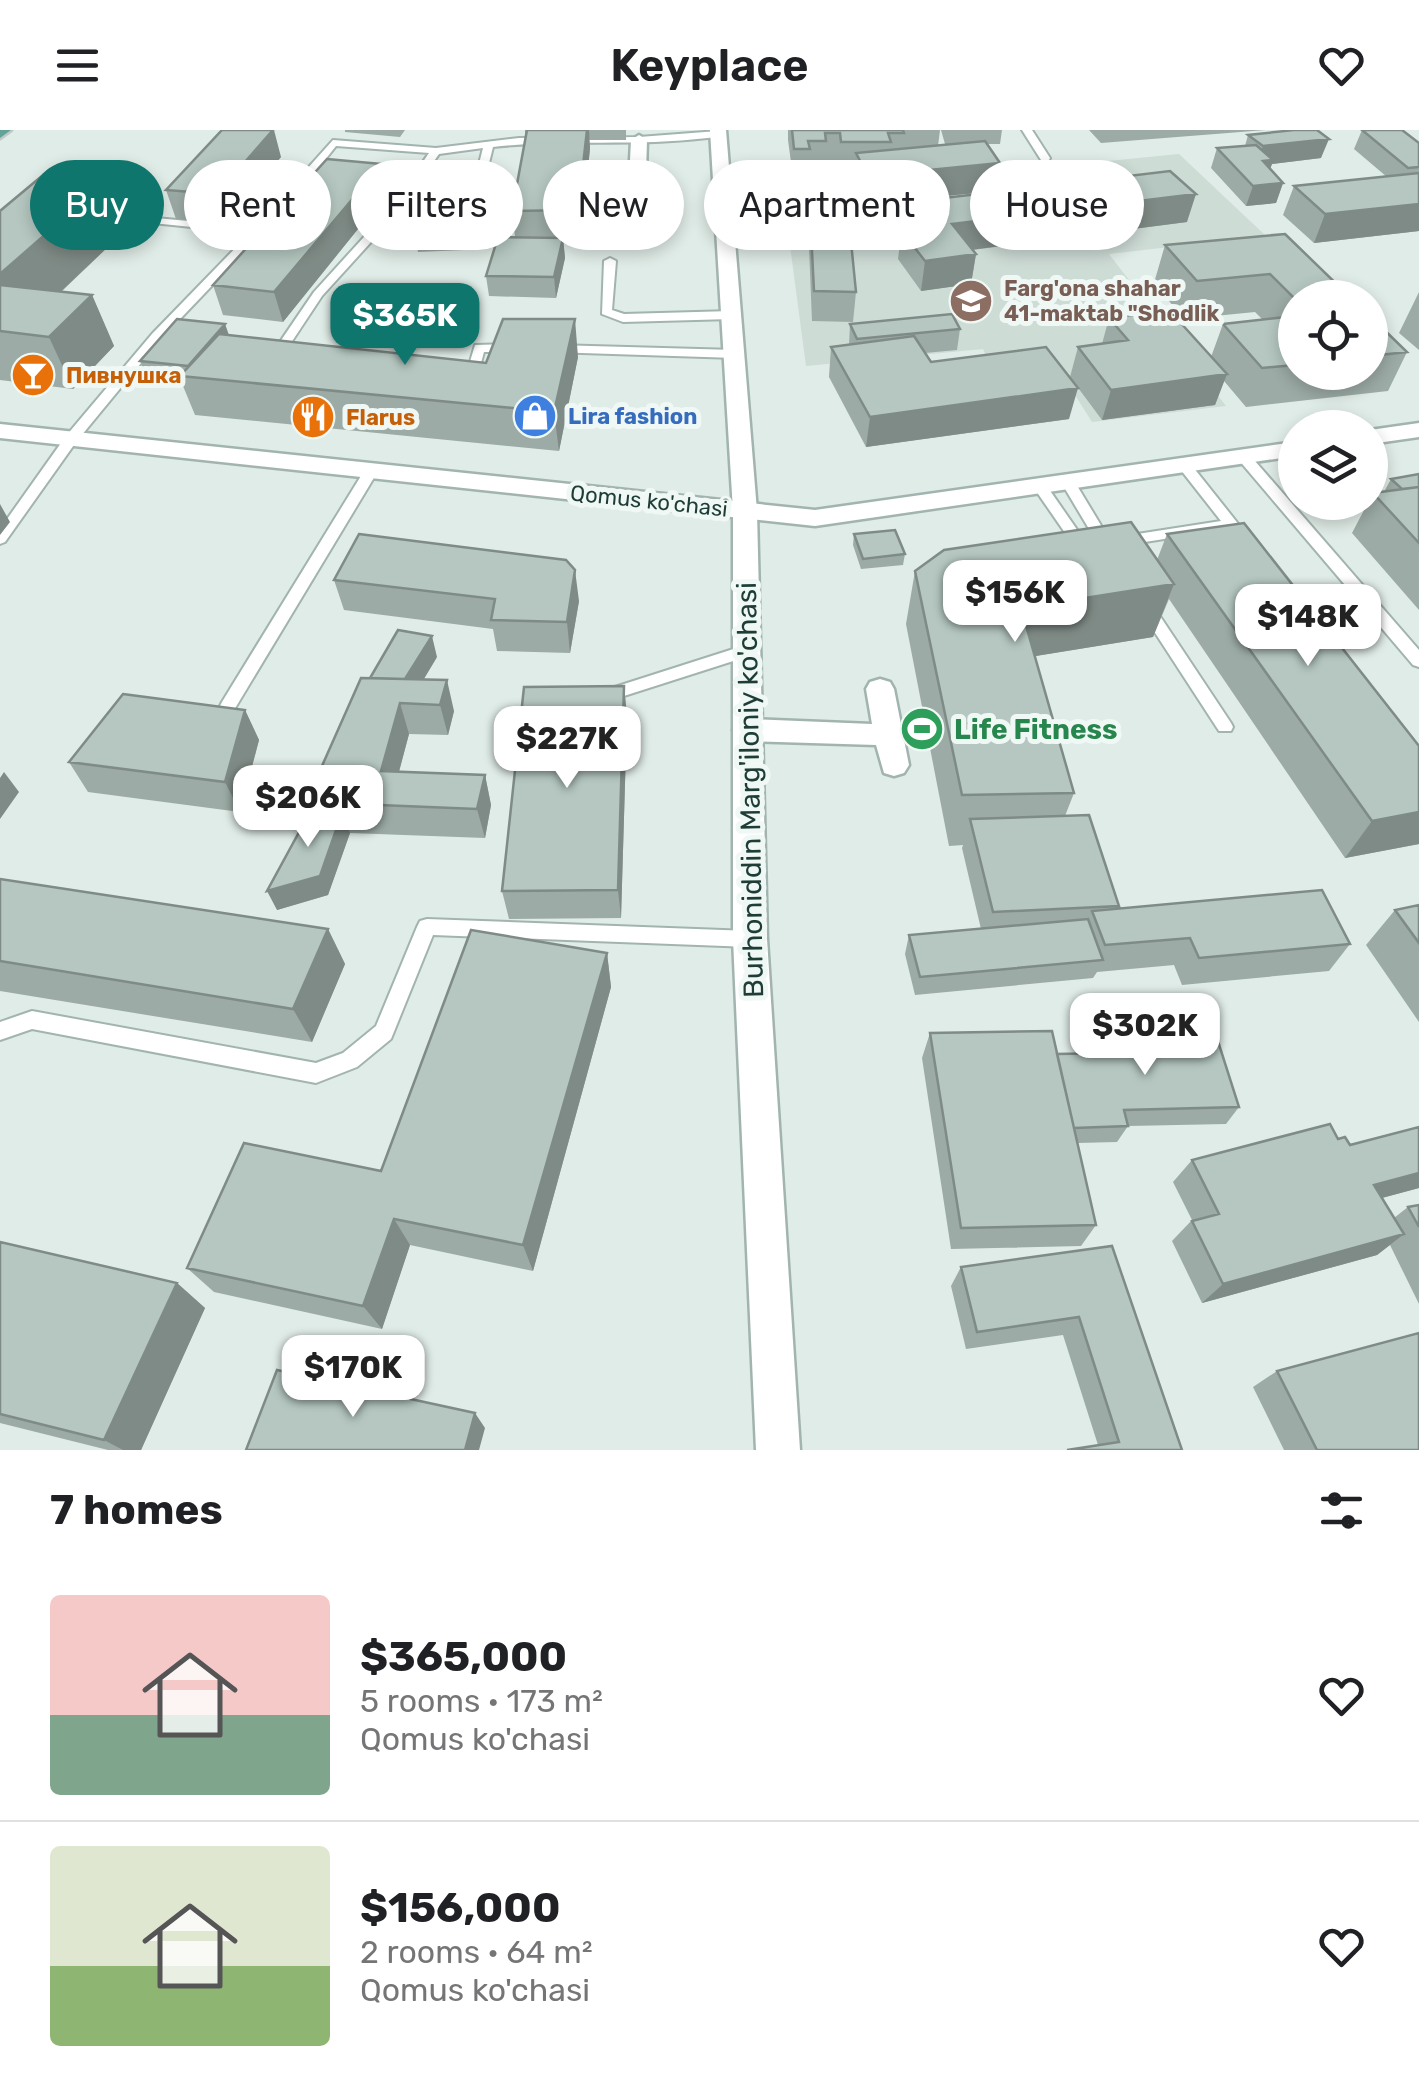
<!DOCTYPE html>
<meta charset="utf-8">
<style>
:root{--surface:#fff;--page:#f2f2f2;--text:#202124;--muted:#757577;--line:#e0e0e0;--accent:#0f766e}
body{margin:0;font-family:Rubik,sans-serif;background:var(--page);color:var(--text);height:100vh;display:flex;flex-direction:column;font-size:38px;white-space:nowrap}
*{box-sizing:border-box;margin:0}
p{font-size:32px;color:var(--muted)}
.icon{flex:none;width:55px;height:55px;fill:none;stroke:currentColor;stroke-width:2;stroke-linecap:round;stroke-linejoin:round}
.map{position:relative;height:1320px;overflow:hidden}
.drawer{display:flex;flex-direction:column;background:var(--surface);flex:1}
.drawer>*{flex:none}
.hud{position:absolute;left:30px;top:30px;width:1360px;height:90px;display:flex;gap:20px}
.fabs{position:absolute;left:1278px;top:150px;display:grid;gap:20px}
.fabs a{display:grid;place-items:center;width:110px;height:110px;border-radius:50%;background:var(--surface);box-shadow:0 5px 15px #0003;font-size:50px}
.price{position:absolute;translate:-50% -85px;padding:0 22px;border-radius:20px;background:#fff;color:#222;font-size:32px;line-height:65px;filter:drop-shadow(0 2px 5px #0008)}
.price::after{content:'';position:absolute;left:50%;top:60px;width:30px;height:22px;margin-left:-15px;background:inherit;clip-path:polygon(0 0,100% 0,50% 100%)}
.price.on{background:var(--accent);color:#fff}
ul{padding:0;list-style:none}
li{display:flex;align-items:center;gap:30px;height:250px;padding:0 50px}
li+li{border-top:2px solid var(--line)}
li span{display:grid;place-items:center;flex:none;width:280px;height:200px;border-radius:10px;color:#555}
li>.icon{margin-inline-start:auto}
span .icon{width:120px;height:120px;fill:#fffc;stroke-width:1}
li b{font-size:42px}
h2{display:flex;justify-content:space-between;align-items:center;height:120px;padding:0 50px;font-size:42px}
.tag{padding:0 35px;border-radius:45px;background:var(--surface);box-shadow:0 5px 15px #0003;font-size:35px;line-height:90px}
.tag.on{background:var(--accent);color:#fff}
header{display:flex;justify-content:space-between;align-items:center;height:130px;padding:0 50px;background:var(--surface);font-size:45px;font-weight:600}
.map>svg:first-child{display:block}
.built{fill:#cedcd6}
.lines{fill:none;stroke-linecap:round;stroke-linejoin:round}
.service-casing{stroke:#a2b4af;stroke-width:4}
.minor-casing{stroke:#a2b4af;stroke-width:5}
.tertiary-casing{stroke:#a2b4af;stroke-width:5}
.primary-casing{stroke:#c0c9c7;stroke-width:5}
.service{fill:#fff;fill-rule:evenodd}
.minor{fill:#fff;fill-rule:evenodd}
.tertiary{fill:#fff;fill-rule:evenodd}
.primary{fill:#61a497;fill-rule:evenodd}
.wall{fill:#9caba5}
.shaded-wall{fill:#7f8b86}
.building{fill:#b5c7c0;stroke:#7f8b86;stroke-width:2.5}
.labels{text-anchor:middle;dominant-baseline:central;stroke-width:10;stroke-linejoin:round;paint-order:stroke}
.far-education-label{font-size:22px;font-weight:bold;fill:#785e54;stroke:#f0f8f5;text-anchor:start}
.far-food-label{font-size:22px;font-weight:bold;fill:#c56008;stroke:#f0f8f5;text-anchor:start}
.far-shop-label{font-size:22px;font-weight:bold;fill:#366cbe;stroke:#f0f8f5;text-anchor:start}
.far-street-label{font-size:22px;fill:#1f3d37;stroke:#f0f8f5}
.leisure-label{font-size:28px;font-weight:bold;fill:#27864d;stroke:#f0f8f5;text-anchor:start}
.street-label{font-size:28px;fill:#1f3d37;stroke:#f0f8f5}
</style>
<header><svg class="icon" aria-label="menu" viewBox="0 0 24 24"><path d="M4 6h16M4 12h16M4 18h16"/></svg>Keyplace<svg class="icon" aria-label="heart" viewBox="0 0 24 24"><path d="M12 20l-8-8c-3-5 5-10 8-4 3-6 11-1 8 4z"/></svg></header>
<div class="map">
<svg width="1419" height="1320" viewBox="0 0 1419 1320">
<rect width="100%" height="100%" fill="#e0ece7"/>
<path class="built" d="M1179 24 1266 106 1109 124 1226 276 1092 292 1051 227 990 234 983 219 806 236 782 56 991 35 997 42Z"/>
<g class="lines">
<g class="service-casing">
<path id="service" d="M1022 0H1032L1050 28 1049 30H1041Z
M718 1 723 4 721 6C646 18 569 8 493 17L471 105 466 108 461 105 483 18 439 24 401 79 322 166 279 231H271L269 228 314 162 393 75 429 23 336 16 289 75 160 210 76 312 5 412 0 414V399L66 306 152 204 250 103 104 88 100 87V83L255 97 333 10 436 18 519 8 639 7Z
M878 40 883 43 882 45 723 55 718 52 723 49Z
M610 128 616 131 612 180 624 184 732 181 738 185 732 189 623 192 602 184 604 131Z
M475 215 514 214 520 218 514 222H484L475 255 469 259 463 255Z
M555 215 735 220 741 224 735 228 551 222V216Z
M1243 322 1248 323 1419 520V537L1413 535 1238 329 1236 326Z
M1184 331 1189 332 1251 410V416H1241L1227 399 1101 419 1061 352 1068 348 1073 349 1111 412 1118 407 1221 391 1177 335Z
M371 337 378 341 234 580H222L220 576 222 572 364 341Z
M1039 351 1044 352 1089 417V423H1079L1032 355Z
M1145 470 1150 471 1231 593 1233 597 1231 601H1219L1137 475Z
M746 515 754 521 752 525 602 573 594 567 596 563Z
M427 789 750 801 757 803 760 809 757 815 750 817 433 805 391 909 357 937 316 953 32 899 0 910V892L32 881 316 933 343 923 376 896 417 797 420 791Z"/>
</g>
<g class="minor-casing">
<path id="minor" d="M639 5 647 10 644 111 635 117 626 111 631 10Z
M1419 293V307L1370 314V300Z
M0 294 815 380 1295 312V326L815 396 0 308Z
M880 549 890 552 894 559 909 635 904 643 894 646 884 643 876 615 747 611 737 608 733 600 737 592 747 589 872 594 866 559 870 552Z"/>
</g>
<g class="tertiary-casing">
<path id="tertiary" d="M710 0H726L757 381 767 809 800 1320H756L733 809V381Z"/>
</g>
<g class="primary-casing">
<path id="primary" d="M0 0H11L0 8Z"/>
</g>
<use href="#service" class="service"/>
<use href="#minor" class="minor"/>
<use href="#tertiary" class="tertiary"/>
<use href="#primary" class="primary"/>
</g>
<path class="wall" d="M345 0H405L400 7 345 2Z
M525 0H626V10H589L590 18 581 109H563L565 128 556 168 489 166 486 146 515 107 512 81 525 7Z
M788 0H940L938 16 956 14H945L941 0H1002L1000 14H987L1000 33 995 61 866 74 853 51 854 40H839L837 30H825L824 39H808V47H793L788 10Z
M1089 0H1266L1101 13Z
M1362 0 1419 13V101L1314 113 1283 85 1294 56 1387 47 1354 19Z
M1248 5 1321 28 1272 34 1270 39 1283 53 1276 73 1246 76 1211 38 1217 18 1245 16Z
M281 27 226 93 176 89 166 60Z
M382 34 387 63 283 192 223 185 213 155Z
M808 41 856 162 853 192 812 191 807 69Z
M112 46 131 95 61 162 92 165 114 216 73 259 0 250V81Z
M463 67 466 87 464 120 418 122 414 102Z
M902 73 1187 92 972 120 976 124 971 154 921 161 898 129 901 105 898 102Z
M1285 104 1295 168V242H1370V186L1407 222 1388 261 1246 277 1224 251 1215 275 1102 290 1070 247 1078 217 1102 214 1109 188 1211 227 1223 194 1263 190 1255 182 1184 189 1154 153 1165 115Z
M1419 162V220L1399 203Z
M225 194 229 205 486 233 578 227 559 321 195 285 183 256 149 252 140 231Z
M850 194 960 199 957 220 925 223 931 232 1069 289 866 317 829 247 831 217 849 215Z
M1419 344V480L1352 403 1373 363 1387 362 1385 360 1391 349Z
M854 404 905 424 903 435 861 439 853 415Z
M1167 404 1419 714 1345 728 1169 469 1153 507 1035 526 1074 663 1065 686 1119 776 1118 778 1350 814 1329 841 1182 855 1174 835 1097 842 1093 848 915 865 905 824 909 805 981 799 962 718 963 715 949 716 906 494 915 441 1157 430Z
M334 450 579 471 570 523 497 521 493 499 344 480Z
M437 527 423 550 454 581 448 605 409 604 399 642 485 645 491 675 485 708 350 703 328 765 277 780 310 682 306 672Z
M624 556 627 586 621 788 509 789 502 761Z
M245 580 259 610 240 682 88 662 69 632Z
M0 749 328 799 345 834 312 912 0 861Z
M1419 775V892L1366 815 1395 780Z
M607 823 611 857 533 1141 410 1115 382 1199 214 1162 187 1138 381 1041Z
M930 903 1057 924 1097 923 1105 908 1239 977 1226 994 1128 996 1117 1012 1077 1013 1096 1095 1081 1116 951 1119 922 928Z
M1419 997V1058L1382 1068 1394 1088 1408 1077 1419 1075V1174L1390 1115 1377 1125 1202 1173 1172 1111 1192 1090 1173 1052 1192 1030 1338 1009 1350 1015Z
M0 1112 177 1153 205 1178 141 1320H108L0 1293Z
M1112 1116 1182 1320 1098 1315 1063 1205 966 1219 951 1156 961 1137Z
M1277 1241 1419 1320H1284L1253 1257Z"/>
<path class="shaded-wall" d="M274 0 281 27 226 93 217 64Z
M587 0H589L590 18 581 109 578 80Z
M1329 9 1321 28 1272 34 1266 49 1256 36 1263 16Z
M1000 33 995 61 866 74 868 46Z
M382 34 387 63 283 192 274 162Z
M112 46 131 95 17 203 0 176V144Z
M1283 53 1276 73 1246 76 1253 56Z
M1196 64 1187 92 947 123 952 94Z
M463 67 466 87 464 120 461 100Z
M1419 74V101L1314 113 1325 84Z
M563 108 565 128 556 168 554 147Z
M976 124 971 154 921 161 925 131Z
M92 165 114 216 73 259 49 207Z
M575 189 578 227 559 321 554 282Z
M225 194 232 215 190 237Z
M1227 244 1215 275 1102 290 1111 260Z
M1078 258 1069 289 866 317 870 287Z
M0 374 10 392 0 405Z
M575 440 579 471 570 523 567 492Z
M1174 454 1153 507 1006 531 1021 478Z
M432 506 437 527 409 574 400 559Z
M447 550 454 581 448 605 440 575Z
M624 556 627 586 621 788 618 760Z
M400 573 409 604 391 671 381 641Z
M245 580 259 610 240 682 225 652Z
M4 642 19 662 0 689V648Z
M485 645 491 675 485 708 477 679Z
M1419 682V714L1345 728 1372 691Z
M342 683 350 703 328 765 277 780 267 761Z
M328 799 345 834 312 912 293 879Z
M607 823 611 857 533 1141 523 1115Z
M1419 1043V1058L1348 1077 1374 1055Z
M394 1089 410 1115 382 1199 363 1176Z
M1404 1104 1377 1125 1202 1173 1223 1154Z
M177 1153 205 1178 141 1320H123L104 1310Z
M475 1283 485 1298 479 1320H465Z"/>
<path class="building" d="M222 0H273L217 64 166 60Z
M527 0H587L578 80 512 81Z
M792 0H903L904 3H888L891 12H841L840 3H825L826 11H808L810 19H794Z
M1294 0H1317L1329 9 1263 16 1248 5Z
M1362 0H1402L1419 13V37L1408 38Z
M985 11 1000 33 868 46 856 23Z
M1256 15 1273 30 1263 31 1283 53 1253 56 1217 18Z
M327 29 382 34 274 162 213 155Z
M49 40 112 46 0 144V81Z
M808 41H844L856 162 814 161Z
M1170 41 1196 64 952 94 976 124 925 131 901 100 920 97 902 73Z
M1419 43V74L1325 84 1294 56Z
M463 67 461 100 414 102 418 69Z
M1285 104 1351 168H1295V169L1270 144 1197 151 1165 115Z
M498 107 563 108 554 147 486 146Z
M0 155 92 165 49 207 0 201Z
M1169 180 1227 244 1111 260 1078 217 1128 210 1109 188Z
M952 184 960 199 857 209 850 194Z
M1295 186V235L1262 238 1223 194Z
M1370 186 1407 222 1370 226Z
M177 189 225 194 188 236 140 231Z
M503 189H575L554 282 180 246 219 204 486 233Z
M914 206 931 232 1046 217 1078 258 870 287 831 217Z
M1419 344V357L1402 359 1391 349Z
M1419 357V413L1373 363Z
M1131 392 1174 454 1021 478 1074 663 962 665 915 441 944 420Z
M1244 393 1419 616V682L1372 691 1167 404Z
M895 400 905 424 863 429 854 404Z
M359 404 566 430 575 440 567 492 491 490 495 469 334 450Z
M398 500 432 506 405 549 370 548Z
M361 548 447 550 440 575 400 573 381 641 485 645 477 679 306 672Z
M624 556 618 760 502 761 524 557Z
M123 564 245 580 225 652 69 632Z
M310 682 342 683 320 746 267 761Z
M1089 685 1119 776 993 782 970 689Z
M0 749 328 799 293 879 0 831Z
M1322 760 1350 814 1199 828 1190 808 1105 815 1092 781Z
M1419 775V813L1395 780Z
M1088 789 1103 830 920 847 909 805Z
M471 800 607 823 523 1115 394 1089 363 1176 187 1138 244 1013 381 1041Z
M1052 901 1096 1095 961 1098 930 903Z
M1216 905 1239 977 1124 980 1128 996 1074 998 1057 924 1109 923 1105 908Z
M1330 994 1338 1009 1345 1007 1350 1015 1419 997V1043L1374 1055 1404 1104 1223 1154 1192 1091 1219 1084 1192 1030Z
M1419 1075V1097L1408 1077Z
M0 1112 177 1153 104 1310 0 1284Z
M1112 1116 1182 1320H1067L1119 1312 1079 1187 977 1202 961 1137Z
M1419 1203V1320H1317L1277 1241Z
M277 1240 475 1283 465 1320H246Z"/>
<defs>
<g id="school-disc" transform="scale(2.25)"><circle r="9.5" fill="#8d6e63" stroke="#f0f8f5"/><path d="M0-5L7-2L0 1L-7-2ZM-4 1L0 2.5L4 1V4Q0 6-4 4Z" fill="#fff"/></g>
<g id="bar-disc" transform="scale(2.25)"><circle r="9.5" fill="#e8710a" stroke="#f0f8f5"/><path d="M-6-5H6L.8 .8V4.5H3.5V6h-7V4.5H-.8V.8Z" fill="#fff"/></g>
<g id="shop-disc" transform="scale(2.25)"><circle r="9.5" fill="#3f7fe0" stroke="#f0f8f5"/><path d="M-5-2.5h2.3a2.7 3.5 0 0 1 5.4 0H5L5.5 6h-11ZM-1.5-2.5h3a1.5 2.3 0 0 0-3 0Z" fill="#fff"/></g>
<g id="restaurant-disc" transform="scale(2.25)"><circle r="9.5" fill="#e8710a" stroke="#f0f8f5"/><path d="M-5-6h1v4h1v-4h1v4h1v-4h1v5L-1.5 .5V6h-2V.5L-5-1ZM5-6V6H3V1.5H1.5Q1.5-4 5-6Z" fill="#fff"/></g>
<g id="stadium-disc" transform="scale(2.25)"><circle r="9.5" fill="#2e9e5b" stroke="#f0f8f5"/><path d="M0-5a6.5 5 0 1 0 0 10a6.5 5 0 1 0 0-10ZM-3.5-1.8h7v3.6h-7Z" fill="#fff"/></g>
</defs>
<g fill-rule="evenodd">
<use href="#school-disc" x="971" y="171"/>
<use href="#bar-disc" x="33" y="245"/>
<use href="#shop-disc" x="535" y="286"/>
<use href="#restaurant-disc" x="313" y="287"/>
<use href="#stadium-disc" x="922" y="599"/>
</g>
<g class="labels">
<g class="far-education-label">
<text x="1004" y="158">Farg'ona shahar<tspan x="1004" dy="25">41-maktab "Shodlik</tspan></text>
</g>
<g class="far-food-label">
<text x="66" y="245">Пивнушка</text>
<text x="346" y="287">Flarus</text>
</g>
<g class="far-shop-label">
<text x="568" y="286">Lira fashion</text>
</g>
<g class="far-street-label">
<text transform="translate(649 371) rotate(6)">Qomus ko'chasi</text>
</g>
<g class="leisure-label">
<text x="954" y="599">Life Fitness</text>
</g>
<g class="street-label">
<text transform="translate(750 660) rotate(-91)">Burhoniddin Marg'iloniy ko'chasi</text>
</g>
</g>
</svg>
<div class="fabs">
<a><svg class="icon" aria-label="locate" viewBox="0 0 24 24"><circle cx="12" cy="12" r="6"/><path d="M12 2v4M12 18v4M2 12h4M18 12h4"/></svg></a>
<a><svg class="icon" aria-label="layers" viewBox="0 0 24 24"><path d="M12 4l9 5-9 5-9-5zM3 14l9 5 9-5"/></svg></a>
</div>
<b class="price on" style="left:405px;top:238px">$365K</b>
<b class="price" style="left:1015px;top:515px">$156K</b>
<b class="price" style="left:1308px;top:539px">$148K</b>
<b class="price" style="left:567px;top:661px">$227K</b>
<b class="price" style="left:308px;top:720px">$206K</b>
<b class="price" style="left:1145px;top:948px">$302K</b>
<b class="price" style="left:353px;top:1290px">$170K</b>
<div class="hud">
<a class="tag on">Buy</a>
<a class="tag">Rent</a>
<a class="tag">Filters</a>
<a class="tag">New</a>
<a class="tag">Apartment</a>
<a class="tag">House</a>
</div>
</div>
<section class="drawer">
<h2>7 homes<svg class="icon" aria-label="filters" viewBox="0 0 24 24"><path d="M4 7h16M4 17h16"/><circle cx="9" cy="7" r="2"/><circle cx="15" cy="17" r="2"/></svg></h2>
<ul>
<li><span style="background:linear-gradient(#f6c9c9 60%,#7fa58c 0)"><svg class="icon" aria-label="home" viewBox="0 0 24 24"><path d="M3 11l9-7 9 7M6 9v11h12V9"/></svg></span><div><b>$365,000</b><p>5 rooms · 173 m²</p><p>Qomus ko'chasi</p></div><svg class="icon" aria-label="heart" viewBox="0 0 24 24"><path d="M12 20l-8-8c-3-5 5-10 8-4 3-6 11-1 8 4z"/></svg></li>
<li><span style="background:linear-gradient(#dfe7d0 60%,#8fb573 0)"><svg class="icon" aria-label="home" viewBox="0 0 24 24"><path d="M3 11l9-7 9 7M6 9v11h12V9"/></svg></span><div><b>$156,000</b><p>2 rooms · 64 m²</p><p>Qomus ko'chasi</p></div><svg class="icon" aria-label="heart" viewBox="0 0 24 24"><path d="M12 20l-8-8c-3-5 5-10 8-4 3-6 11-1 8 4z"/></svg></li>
</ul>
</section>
